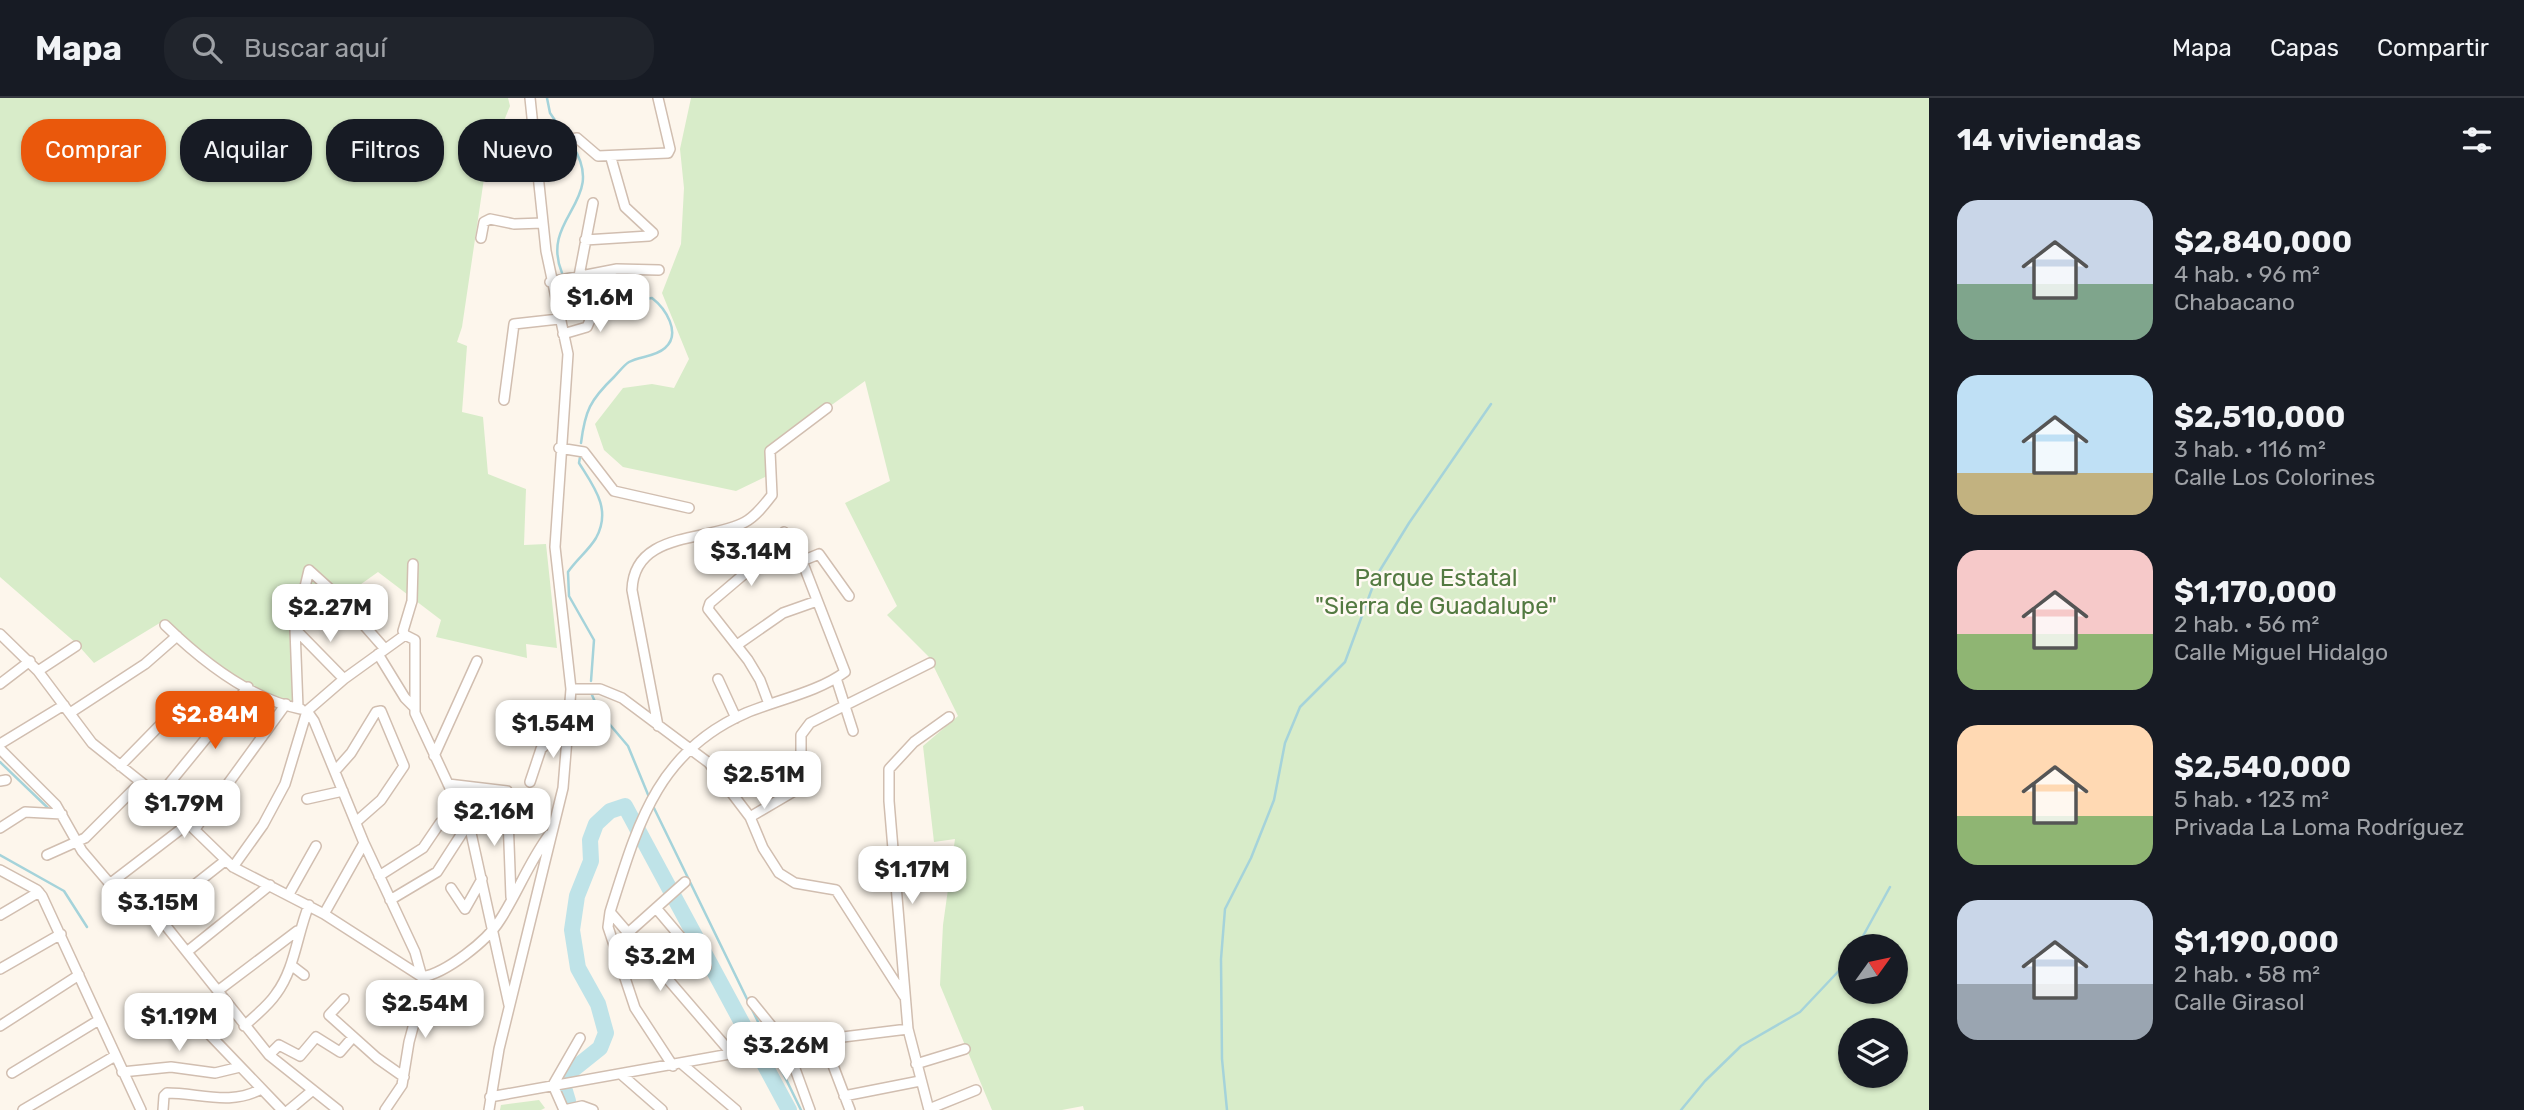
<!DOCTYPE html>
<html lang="es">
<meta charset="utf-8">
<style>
:root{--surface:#171b24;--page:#20242c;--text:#f1f3f6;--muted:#9ea1a6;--line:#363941;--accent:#ea580c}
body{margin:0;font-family:Rubik,sans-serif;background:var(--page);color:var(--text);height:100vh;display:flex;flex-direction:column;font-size:26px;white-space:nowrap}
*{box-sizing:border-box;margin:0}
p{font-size:23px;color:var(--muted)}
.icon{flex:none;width:38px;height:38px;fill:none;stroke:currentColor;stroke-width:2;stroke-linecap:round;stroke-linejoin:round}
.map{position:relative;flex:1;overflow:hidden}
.side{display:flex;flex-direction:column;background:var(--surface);width:595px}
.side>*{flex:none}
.top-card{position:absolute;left:21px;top:21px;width:665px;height:63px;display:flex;gap:14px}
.needle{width:46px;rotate:57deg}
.fabs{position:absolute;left:1838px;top:836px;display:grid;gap:14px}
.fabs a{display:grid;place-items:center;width:70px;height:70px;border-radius:50%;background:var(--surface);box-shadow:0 2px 5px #0004;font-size:35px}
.price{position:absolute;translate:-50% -60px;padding:0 16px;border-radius:14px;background:#fff;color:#222;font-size:23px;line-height:46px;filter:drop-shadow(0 2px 4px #0008)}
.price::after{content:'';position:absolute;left:50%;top:42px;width:21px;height:16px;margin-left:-10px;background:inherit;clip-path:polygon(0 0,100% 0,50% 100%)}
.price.selected{background:var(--accent);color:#fff}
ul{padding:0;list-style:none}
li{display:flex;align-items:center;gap:21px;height:175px;padding:0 28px}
li span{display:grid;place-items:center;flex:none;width:196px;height:140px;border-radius:21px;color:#555}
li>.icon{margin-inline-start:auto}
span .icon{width:84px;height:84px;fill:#fffc;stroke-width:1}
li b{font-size:30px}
h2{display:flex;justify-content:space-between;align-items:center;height:84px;padding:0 28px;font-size:30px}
.pill{padding:0 24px;border-radius:28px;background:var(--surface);box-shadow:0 2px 5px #0004;font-size:24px;line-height:63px}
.pill.selected{background:var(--accent);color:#fff}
header{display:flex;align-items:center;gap:42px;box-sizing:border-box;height:98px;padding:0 35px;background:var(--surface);border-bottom:2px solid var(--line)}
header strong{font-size:33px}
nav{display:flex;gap:38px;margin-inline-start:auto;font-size:24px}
.search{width:490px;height:63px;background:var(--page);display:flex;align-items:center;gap:18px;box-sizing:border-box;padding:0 24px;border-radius:28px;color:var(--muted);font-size:26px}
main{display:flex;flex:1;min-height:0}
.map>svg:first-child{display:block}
.green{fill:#d8ecc9;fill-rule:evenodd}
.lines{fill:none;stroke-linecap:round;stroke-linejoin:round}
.stream{stroke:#a5d3da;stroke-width:2.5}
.river{stroke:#bfe3e8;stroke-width:16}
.minor-casing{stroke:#d1beb0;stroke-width:12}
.minor{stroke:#fff;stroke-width:9}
.labels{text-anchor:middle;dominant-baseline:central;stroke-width:5;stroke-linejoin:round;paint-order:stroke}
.park-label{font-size:24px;fill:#537a41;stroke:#fffaf3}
</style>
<header>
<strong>Mapa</strong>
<div class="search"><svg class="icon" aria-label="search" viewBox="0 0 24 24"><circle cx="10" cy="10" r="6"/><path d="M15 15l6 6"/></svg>Buscar aquí</div>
<nav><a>Mapa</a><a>Capas</a><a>Compartir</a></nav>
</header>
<main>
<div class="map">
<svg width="1929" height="1012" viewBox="0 0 1929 1012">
<rect width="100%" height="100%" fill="#fdf6ec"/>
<path class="green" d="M0 0H508L510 8 486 67 462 229 457 244 467 248 462 314 483 319 488 376 526 391 524 447 546 446 557 550 526 546 527 560 436 539 441 522 378 474 291 536 294 605C238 586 207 562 163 523L94 565 77 546 0 479Z
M691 0H1929V1012H1084L1083 1008 1062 1012H992L940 887 943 827 955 741 934 744 923 648 958 618 929 559 887 517 897 508 845 405 890 383 865 283 776 347 767 378 736 393 623 369 604 352 595 326 623 290 652 286 674 290 689 261 662 195 681 146 684 90 680 51ZM1850 849H1895V894H1850ZM1850 933H1895V978H1850Z
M539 1002 545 1010 541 1012H500L501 1007Z"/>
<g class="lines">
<path class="stream" d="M547 0 550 15 563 34
M562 175C539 119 609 103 572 47
M567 188 573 203 586 209 652 200C665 210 682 235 665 250 655 259 640 258 629 264 624 267 618 275 614 279 590 302 585 313 581 345
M580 359 579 365C594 389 612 411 596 440 589 452 576 462 568 474L569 498 594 542 591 583
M592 597 600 615 628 648 649 699
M0 664 48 710
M653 708 801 1012
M0 757 64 793 87 829
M1857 849 1890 789
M1227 1012 1222 961 1221 861 1225 811 1251 760 1274 702 1285 645 1300 609 1345 564 1377 477 1409 425 1491 306
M1681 1012 1705 983 1741 948 1800 914 1850 861"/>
<path class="river" d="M565 978 600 950 606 935 598 906 578 870 572 832 577 798 591 763 590 742 596 726 610 713 625 708 789 1012
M565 993 568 1003"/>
<g class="minor-casing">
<path id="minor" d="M536 47 577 40 598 58 668 55 670 51 658 0
M481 140 484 124 490 121 514 126 543 125
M585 142 649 138 653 135 625 109 611 60
M579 178 593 105
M550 184 617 171 659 172
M563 236 587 229C596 204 608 211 631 211
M504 302 514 226 559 221
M559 350 584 354 614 393 689 410
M802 463 819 456 849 498
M165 527C202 563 250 601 301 611
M295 531 344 581
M0 536 38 573 92 645 166 704 233 769 324 816 422 879C446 875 487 843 500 822 518 794 529 764 549 737
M405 537 415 542V615L471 735 509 907
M405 537 403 533 412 503 413 466
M737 547 783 515 817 503
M378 556 405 600 414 609
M38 573 76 548
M836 580 853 633
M718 581 736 620
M0 586 30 563
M571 591H600L622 600 709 665 750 719 763 750 779 775 795 785 836 792 904 898
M769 606 760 582 748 562 708 511 710 505 769 455
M298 610 295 531 309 472 340 500 385 551
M307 613 314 623 364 745 415 854 422 879 426 881 409 944 402 987 385 1012
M307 613 344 581 405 537
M70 615 145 566 177 538
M658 628 632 492C634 432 709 444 745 424 756 418 765 406 772 397L770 353 827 310
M0 646 64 607
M0 651 56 707 82 753 128 807 162 823 269 957 338 1012
M434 658 477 563
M120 668 165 622
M335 673 351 655 376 614 381 613 404 668 381 702 356 724
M0 683 6 682
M530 684 541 651 569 625
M448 686 507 693 511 799
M159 698 248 589
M307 701 343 693
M750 719 801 689V637L810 625 930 565
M0 730 25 714 62 716
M195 731 286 606
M47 757 85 740 141 684
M233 769 263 727 285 686 307 613
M0 772 37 792 42 798 141 1012
M379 778 423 750 440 725
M112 784 189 725
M451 790 465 811 482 781
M289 796 316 748
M390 802 437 774 468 726
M656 810 706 869
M610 814 733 957
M324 816 364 745
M0 817 39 794
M155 818 226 762
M628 835 685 784
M188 853 270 787
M291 867 304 877
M0 871 61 836
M219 892 297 833
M344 901 329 917 377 960 404 979
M752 904 786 946 810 1012
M0 928 79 877
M244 928C255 918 268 908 276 896 295 871 297 836 309 807
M210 937 282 1012
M823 941 850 1012
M269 957 279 947 300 958 316 939 340 954 353 939
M682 966 736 1012
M916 966 965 951
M673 968 635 910 608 829 610 814C637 729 656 654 746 615 777 602 818 594 845 574L802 463 784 434
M122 974 171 969 215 975 240 969
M12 975 99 922
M622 977 662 1012
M844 998 920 983
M490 999 786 946 908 931
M929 1011 976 992
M23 1012 115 958
M163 1012 164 998 167 995C199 995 231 1008 261 991
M289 1012 313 992
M489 1012 499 951 563 690 571 591 555 449 568 256 546 153 530 0
M564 1012 553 987 580 940
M564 1012 582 1008 593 1012
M929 1012 908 931 889 703V671L914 644 949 619"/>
</g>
<use href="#minor" class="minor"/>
</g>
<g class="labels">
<g class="park-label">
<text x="1436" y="480">Parque Estatal<tspan x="1436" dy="28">"Sierra de Guadalupe"</tspan></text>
</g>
</g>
</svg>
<div class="fabs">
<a><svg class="needle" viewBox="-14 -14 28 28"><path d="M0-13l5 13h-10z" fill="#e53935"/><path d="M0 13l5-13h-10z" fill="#9ea1a6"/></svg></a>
<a><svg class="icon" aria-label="layers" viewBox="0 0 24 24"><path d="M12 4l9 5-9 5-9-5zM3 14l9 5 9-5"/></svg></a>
</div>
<b class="price" style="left:600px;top:236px">$1.6M</b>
<b class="price" style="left:751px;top:490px">$3.14M</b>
<b class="price" style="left:330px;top:546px">$2.27M</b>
<b class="price selected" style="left:215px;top:653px">$2.84M</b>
<b class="price" style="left:553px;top:662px">$1.54M</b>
<b class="price" style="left:764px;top:713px">$2.51M</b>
<b class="price" style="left:184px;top:742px">$1.79M</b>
<b class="price" style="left:494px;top:750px">$2.16M</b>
<b class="price" style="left:912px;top:808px">$1.17M</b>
<b class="price" style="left:158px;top:841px">$3.15M</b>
<b class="price" style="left:660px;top:895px">$3.2M</b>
<b class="price" style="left:425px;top:942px">$2.54M</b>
<b class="price" style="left:179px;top:955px">$1.19M</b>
<b class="price" style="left:786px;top:984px">$3.26M</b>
<div class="top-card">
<a class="pill selected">Comprar</a>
<a class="pill">Alquilar</a>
<a class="pill">Filtros</a>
<a class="pill">Nuevo</a>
</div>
</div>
<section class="side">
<h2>14 viviendas<svg class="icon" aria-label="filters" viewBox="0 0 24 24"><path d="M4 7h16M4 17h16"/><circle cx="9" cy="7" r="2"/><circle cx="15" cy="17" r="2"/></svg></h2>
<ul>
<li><span style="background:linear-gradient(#c9d6e8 60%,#7fa58c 0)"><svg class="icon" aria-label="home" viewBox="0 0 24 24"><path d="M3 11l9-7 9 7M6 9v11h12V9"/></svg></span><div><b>$2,840,000</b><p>4 hab. · 96 m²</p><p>Chabacano</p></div></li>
<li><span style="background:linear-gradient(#bfe0f5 70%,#c2b280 0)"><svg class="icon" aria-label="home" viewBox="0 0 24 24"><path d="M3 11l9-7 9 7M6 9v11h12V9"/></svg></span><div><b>$2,510,000</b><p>3 hab. · 116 m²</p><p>Calle Los Colorines</p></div></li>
<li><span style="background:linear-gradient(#f6c9c9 60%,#8fb573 0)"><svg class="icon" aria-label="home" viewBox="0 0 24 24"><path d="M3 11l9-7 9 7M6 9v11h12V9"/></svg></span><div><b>$1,170,000</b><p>2 hab. · 56 m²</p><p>Calle Miguel Hidalgo</p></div></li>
<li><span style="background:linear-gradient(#ffd9b3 65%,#8fb573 0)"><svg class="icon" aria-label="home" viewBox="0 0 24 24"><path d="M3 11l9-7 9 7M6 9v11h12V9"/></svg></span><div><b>$2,540,000</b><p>5 hab. · 123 m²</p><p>Privada La Loma Rodríguez</p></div></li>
<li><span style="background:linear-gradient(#c9d6e8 60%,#9aa5b1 0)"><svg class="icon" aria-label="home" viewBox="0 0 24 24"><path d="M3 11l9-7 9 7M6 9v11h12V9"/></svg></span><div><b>$1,190,000</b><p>2 hab. · 58 m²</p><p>Calle Girasol</p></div></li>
</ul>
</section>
</main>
